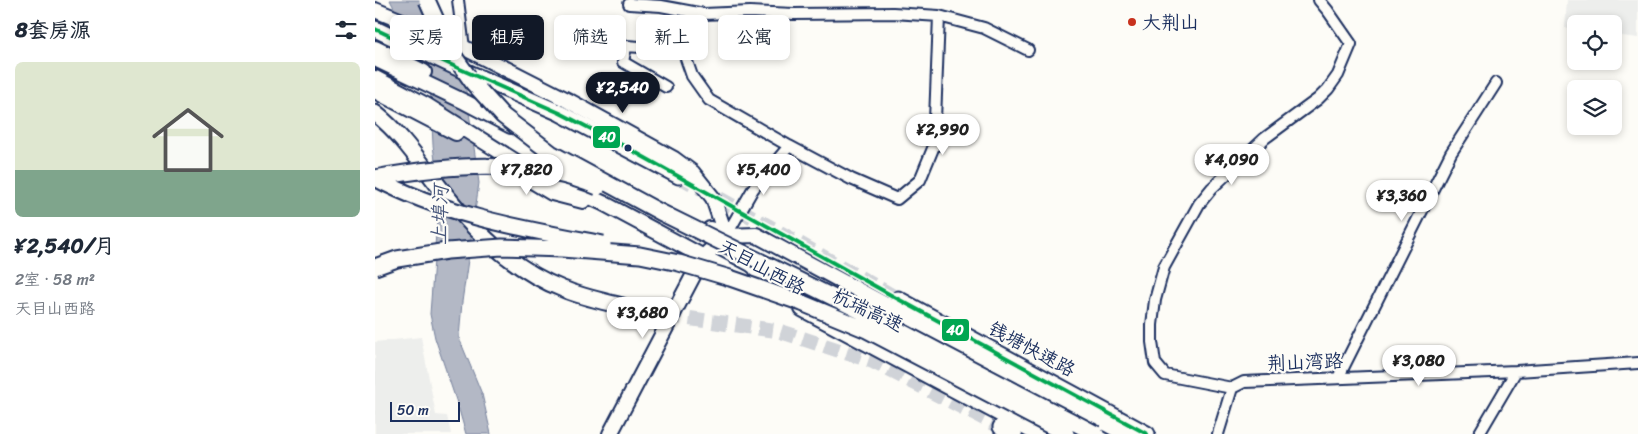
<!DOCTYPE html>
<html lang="zh">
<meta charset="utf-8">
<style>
:root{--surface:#fff;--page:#f6f6f7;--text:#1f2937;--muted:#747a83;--line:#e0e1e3;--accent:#111827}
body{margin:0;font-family:Sriracha,"LXGW WenKai TC",sans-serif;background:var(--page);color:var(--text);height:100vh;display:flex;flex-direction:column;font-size:19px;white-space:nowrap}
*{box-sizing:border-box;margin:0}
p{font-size:16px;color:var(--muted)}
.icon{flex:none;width:28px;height:28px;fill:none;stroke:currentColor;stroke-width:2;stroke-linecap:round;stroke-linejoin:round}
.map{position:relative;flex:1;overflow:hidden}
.details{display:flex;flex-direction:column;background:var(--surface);width:375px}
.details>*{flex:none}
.guide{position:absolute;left:15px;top:15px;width:475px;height:45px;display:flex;gap:10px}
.buttons{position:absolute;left:1192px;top:15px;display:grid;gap:10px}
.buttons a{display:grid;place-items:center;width:55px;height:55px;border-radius:8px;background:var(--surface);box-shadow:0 2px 8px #0003;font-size:25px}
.scale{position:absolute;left:15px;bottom:12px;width:70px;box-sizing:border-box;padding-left:5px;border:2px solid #1b2f5e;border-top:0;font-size:14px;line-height:18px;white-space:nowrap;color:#1b2f5e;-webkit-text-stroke:4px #fdfcf7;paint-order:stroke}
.price{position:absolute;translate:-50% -42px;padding:0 11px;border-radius:18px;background:#fff;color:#222;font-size:16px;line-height:32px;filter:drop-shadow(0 1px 2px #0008)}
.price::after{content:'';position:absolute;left:50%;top:30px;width:15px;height:11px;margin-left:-8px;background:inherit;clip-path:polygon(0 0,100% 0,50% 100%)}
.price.selected{background:var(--accent);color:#fff}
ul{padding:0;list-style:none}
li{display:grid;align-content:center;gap:10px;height:265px;padding:0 15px}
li+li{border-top:1px solid var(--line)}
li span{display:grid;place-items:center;height:155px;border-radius:8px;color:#555}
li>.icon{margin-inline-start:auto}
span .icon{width:90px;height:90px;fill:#fffc;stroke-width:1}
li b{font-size:21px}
h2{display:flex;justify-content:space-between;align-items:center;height:60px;padding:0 15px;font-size:21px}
.tag{padding:0 18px;border-radius:8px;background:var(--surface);box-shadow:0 2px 8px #0003;font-size:18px;line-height:45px}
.tag.selected{background:var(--accent);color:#fff}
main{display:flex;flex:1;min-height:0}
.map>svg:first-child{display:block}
.built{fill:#edeeec}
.water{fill:#b3b8c5;stroke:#76819c}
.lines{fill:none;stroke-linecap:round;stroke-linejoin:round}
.highway-tunnel{stroke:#d0d3d8;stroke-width:15;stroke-dasharray:15 8;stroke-linecap:butt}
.minor-casing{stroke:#1b2f5e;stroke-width:14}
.major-casing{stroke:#1b2f5e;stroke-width:18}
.highway-casing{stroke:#1b2f5e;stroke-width:19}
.minor{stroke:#fdfcf7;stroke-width:10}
.major{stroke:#fdfcf7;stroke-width:14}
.highway{stroke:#fdfcf7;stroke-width:15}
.highway-bridge-casing{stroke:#1b2f5e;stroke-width:19;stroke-linecap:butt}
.highway-bridge{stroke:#fdfcf7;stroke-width:15}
.bus-1-casing{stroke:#fdfcf7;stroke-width:8}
.bus-1{stroke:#00a651;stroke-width:4}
.poi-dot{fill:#c8321e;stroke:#fdfcf7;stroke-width:2}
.bus-dot{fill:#1b2f5e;stroke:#fdfcf7;stroke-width:2}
.labels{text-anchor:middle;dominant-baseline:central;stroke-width:4.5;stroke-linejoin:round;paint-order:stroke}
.poi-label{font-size:19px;fill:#1b2f5e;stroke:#fdfcf7;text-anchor:start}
.street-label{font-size:19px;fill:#1b2f5e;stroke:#fdfcf7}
.water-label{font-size:20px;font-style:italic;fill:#49587d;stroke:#fdfcf7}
.line-badge{stroke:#fdfcf7;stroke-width:2}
.badge-label{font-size:14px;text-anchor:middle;font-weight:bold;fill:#fff}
</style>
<main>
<section class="details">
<h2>8套房源<svg class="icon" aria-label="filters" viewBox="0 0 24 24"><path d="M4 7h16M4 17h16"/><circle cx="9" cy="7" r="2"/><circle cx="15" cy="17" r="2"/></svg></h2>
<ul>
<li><span style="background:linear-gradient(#dfe7d0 70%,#7fa58c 0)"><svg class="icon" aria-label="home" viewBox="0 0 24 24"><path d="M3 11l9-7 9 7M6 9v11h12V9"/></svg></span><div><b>¥2,540/月</b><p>2室 · 58 m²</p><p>天目山西路</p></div></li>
</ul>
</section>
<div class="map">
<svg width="1263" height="434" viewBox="0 0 1263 434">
<rect width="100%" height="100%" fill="#fdfcf7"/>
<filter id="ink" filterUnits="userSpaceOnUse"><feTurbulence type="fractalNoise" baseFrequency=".02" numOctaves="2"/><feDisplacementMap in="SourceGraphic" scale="10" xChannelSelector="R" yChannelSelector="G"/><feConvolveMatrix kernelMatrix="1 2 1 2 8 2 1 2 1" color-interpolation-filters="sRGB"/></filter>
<g filter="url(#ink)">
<path class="built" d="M1192 0H1263V38L1239 35V24H1201V30L1190 28Z
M46 337 61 415 72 416 76 434H0V342Z"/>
<path class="water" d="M15 0H55L90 84 104 183 87 302 84 338 107 394 116 434H91L82 403 60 338 55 314 64 193 58 145 54 63 35 40Z"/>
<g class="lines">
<path class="highway-tunnel" d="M304 176 523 299
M247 306 290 315 404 331 497 361 626 427"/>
<g class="minor-casing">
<path id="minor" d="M83 0 89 48
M254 4 286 6 329 14 375 12 419 14 518 13 564 16
M291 87 248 62 251 46 308 50 317 76 334 100 414 146 476 179 522 199 545 180 559 146 564 16 609 28 653 50
M351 236 378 189 414 146
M963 378 1076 153 1121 83
M857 388 790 375 780 363 777 342V325L780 300 789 267 824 204 837 188 890 138 943 99 953 89 963 75 976 44 953 11 944 0
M843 434 857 388 869 382 1141 371 1263 363
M1104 434 1141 371"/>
</g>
<g class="major-casing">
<path id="major" d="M0 10 76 41 194 101 299 159 318 173 338 198 351 236 328 257 235 434
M0 48 49 72
M0 59 90 102 136 126
M0 78 51 105 151 168 228 203 368 278
M0 91 81 133
M132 166 177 193 208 201
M335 229 351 236 381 235 750 434
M427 309 662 434"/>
</g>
<g class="highway-casing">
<path id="highway" d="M0 29 85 69 185 113 304 176
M0 113C31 138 46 165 70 194 101 233 141 271 188 289 207 297 227 301 247 306
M523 299 772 434
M626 427 639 434"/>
</g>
<use href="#minor" class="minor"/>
<use href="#major" class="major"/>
<use href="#highway" class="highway"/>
<g class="highway-bridge-casing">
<path id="highway-bridge" d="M52 0 74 49 98 83 128 116 176 153 285 212 500 318 721 434
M0 178C73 165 153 157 223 187
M0 178C71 216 150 229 228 244
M0 267 22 259 72 251 127 247 187 249 265 255 304 263 355 278 427 303 492 330 691 434"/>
</g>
<use href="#highway-bridge" class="highway-bridge"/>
<g class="bus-1-casing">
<path id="bus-1" d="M0 29 85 69 185 113 249 146 523 299 772 434"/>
</g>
<use href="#bus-1" class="bus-1"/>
</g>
</g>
<circle class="poi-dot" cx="757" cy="22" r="5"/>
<circle class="bus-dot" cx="253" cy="148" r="4.5"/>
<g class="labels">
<g class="poi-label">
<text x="767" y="22">大荆山</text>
</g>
<g class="street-label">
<text transform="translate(387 267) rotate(28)">天目山西路</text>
<text transform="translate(493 310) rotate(25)">杭瑞高速</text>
<text transform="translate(657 349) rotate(28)">钱塘快速路</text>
<text transform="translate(930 362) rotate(-2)">荆山湾路</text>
</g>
<g class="water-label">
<text transform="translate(65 215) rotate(-88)">上埠河</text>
</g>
</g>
<g class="line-badge">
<rect x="217" y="125" width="29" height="24" rx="5" fill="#00a651"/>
<rect x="566" y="318" width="29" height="24" rx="5" fill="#00a651"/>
</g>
<g class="badge-label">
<text x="232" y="142">40</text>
<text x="580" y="335">40</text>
</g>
</svg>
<div class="buttons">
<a><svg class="icon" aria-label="locate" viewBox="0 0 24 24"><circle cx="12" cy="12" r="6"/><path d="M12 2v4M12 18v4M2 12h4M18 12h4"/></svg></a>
<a><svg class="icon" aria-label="layers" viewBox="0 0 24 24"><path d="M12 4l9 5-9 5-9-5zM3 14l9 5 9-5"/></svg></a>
</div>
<div class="scale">50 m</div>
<b class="price selected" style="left:248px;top:114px">¥2,540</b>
<b class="price" style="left:568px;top:156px">¥2,990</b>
<b class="price" style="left:857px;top:186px">¥4,090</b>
<b class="price" style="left:152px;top:196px">¥7,820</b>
<b class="price" style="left:389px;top:196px">¥5,400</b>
<b class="price" style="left:1027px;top:222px">¥3,360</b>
<b class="price" style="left:268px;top:339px">¥3,680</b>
<b class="price" style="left:1044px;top:387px">¥3,080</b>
<div class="guide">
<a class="tag">买房</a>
<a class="tag selected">租房</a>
<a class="tag">筛选</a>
<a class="tag">新上</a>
<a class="tag">公寓</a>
</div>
</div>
</main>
